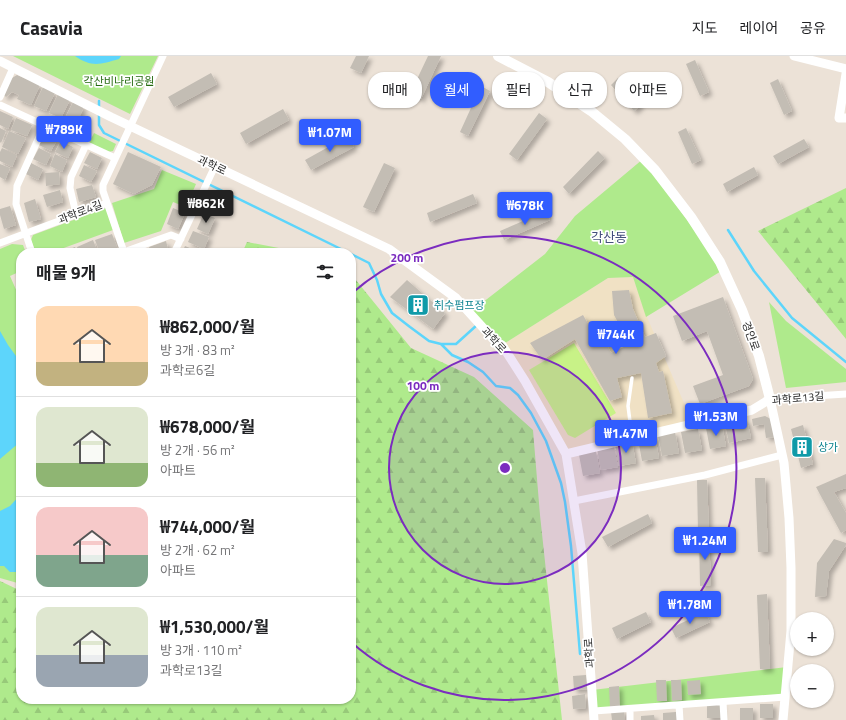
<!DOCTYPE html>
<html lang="ko">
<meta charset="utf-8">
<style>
:root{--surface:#fff;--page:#f2f2f2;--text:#202124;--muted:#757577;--line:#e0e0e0;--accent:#315dff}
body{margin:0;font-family:"Titillium Web","Noto Sans KR",sans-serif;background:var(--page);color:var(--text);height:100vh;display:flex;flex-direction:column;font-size:15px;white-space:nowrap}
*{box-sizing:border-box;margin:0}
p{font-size:13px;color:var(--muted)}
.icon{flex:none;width:22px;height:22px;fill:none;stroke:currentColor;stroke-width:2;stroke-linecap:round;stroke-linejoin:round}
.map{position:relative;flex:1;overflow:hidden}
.details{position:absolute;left:16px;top:192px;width:340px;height:456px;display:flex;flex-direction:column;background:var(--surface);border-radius:16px;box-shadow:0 1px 3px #0004}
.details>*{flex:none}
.guide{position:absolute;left:368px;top:16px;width:380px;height:36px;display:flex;gap:8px}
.controls{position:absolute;left:790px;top:556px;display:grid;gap:8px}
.controls a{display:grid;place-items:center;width:44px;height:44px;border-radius:50%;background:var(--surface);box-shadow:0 1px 3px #0004;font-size:20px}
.price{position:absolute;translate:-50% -34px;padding:0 9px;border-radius:4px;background:var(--accent);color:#fff;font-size:13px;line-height:26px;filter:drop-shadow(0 1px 2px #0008)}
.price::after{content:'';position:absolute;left:50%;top:24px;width:12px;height:9px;margin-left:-6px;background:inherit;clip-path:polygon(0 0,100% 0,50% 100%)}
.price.selected{background:#222;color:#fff}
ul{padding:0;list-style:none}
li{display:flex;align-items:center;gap:12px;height:100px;padding:0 20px}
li+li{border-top:1px solid var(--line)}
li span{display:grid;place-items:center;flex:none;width:112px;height:80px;border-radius:12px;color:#555}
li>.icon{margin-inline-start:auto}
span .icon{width:48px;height:48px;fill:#fffc;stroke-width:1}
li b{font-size:17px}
h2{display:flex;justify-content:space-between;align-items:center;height:48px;padding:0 20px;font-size:17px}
.chip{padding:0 14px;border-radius:16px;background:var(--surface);box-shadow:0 1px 3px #0004;font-size:14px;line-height:36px}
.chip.selected{background:var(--accent);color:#fff}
header{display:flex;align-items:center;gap:24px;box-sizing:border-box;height:56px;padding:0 20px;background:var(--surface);border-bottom:1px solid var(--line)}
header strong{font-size:19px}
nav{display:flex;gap:22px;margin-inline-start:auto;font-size:14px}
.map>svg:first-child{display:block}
.education{fill:#f0e1c4}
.forest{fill:url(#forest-firs)}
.park{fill:#afea8c}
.pitch{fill:#c8f287}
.water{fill:#5dd5fb}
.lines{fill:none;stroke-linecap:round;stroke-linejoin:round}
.stream{stroke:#5dd5fb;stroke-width:2.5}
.building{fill:#c3bdb4;filter:url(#shadow)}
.service{stroke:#fff;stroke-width:3.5}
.minor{stroke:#fff;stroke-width:7}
.tertiary{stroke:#fff;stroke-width:9}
.secondary{stroke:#fff;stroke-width:10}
.ring{fill:none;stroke:#7b2cbf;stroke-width:2}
.labels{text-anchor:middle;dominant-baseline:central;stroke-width:3.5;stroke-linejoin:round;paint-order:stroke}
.park-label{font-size:11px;fill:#266b11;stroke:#fff}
.street-label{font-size:11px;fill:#282828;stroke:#fff}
.culture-label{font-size:11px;fill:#0d838f;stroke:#fff;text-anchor:start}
.quarter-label{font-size:13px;fill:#444f7c;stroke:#fff}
.centre{fill:#7b2cbf;stroke:#fff;stroke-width:2}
.ring-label{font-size:12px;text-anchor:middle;font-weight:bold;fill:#7b2cbf;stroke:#fff;stroke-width:3.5;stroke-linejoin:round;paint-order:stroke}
</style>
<header>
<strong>Casavia</strong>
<nav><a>지도</a><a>레이어</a><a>공유</a></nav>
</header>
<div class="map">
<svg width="846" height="664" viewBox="0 0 846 664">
<defs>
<pattern id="forest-firs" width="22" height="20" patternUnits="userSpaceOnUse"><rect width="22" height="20" fill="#afea8c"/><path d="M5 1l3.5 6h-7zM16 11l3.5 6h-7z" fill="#97c979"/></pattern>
<filter id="shadow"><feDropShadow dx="3.5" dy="3.5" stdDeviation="2" flood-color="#0004"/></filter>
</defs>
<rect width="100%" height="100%" fill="#ece2d7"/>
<path class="education" d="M633 221 647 261 693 368 566 398 502 289 608 222Z"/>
<path class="forest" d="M846 132V283L758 175Z
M247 186 305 197H242Z
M351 218 411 292 474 321 533 374 540 459 562 664H0V525L21 535V643H351Z"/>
<path class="park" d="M13 0H158L130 58Z
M94 77 116 88 113 95 108 96 89 87Z
M643 103 723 214 646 261 633 221 608 222 502 289 469 257 545 198 575 160Z
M162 114 196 128 186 151 173 146 161 175 124 187 112 147 154 133Z
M106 152 113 174 50 197H36L31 184 33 179Z
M12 188 23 189 26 197H21V215L10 220 21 245V528L0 522V193Z
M769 246 786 265 846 313V326L786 332Z
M787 611 785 641 594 655 592 634Z"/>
<path class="pitch" d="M574 287 616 357 575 382 568 379 529 314Z"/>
<path class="water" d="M75 0H121L119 3C101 8 92 12 75 0Z
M0 275 8 289 16 300 21 317V387L20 386 0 403Z
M21 438V513L18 516H10L4 510H0V455L10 450Z"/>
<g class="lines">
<path class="stream" d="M99 45V53
M99 58V69L104 77 349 197
M728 174 754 215 792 262 846 306
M351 198 369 207 377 224 381 238 392 257 410 271 429 285 441 288 452 299 468 306 483 316 496 330 510 332 518 339 531 357 546 385 561 427 565 446 571 490 580 598
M441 288H456L477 269"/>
</g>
<path class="building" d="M356 0H369L361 17 350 12Z
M428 0H441L421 43 410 38Z
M695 4 709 36 700 40 686 8Z
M211 17 217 28 174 51 168 41Z
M17 19 40 29 31 49 17 43 19 39 12 36 6 41 3 38 12 22Z
M618 22 641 49 634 55 611 29Z
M778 23 792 55 784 59 770 27Z
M481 30 490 35 468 80 460 76Z
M43 31 55 37 46 55 34 50Z
M58 38 70 44 61 62 49 57Z
M73 46 84 51 75 70 64 64Z
M283 53 289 64 246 88 240 77Z
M0 55 13 61 8 73 0 69Z
M539 57 547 63 517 104 509 98Z
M16 62 32 69 27 80 11 74Z
M0 72 6 75 1 87 0 86Z
M686 72 701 104 692 108 678 76Z
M9 75 26 82 18 98 2 91Z
M45 78 57 84 51 95 39 89Z
M348 80 354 91 311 114 305 104Z
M804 83 809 91 778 108 773 100Z
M61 85 73 91 68 102 55 96Z
M2 92 17 99 12 111 0 105V96Z
M39 92 51 98 46 109 33 103Z
M598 95 605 102 569 138 563 131Z
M90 96 102 102 97 113 84 107Z
M128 96 161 111 152 129 134 138 113 128Z
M55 98 67 104 62 116 50 110Z
M31 107 43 113 38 124 26 118Z
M384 107 395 112 374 156 363 151Z
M0 108 10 112 5 124 0 121Z
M84 109 97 115 91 126 79 120Z
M754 111 758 119 727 136 723 128Z
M59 116 60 128 46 130 45 117Z
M92 129 96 141 79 146 76 133Z
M60 134 63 146 47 151 43 139Z
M473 138 477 147 430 166 427 157Z
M35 143 41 163 29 166 24 147Z
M10 150 16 169 4 173 0 159V153Z
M173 152 185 157 178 173 167 168Z
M546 155 550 164 504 184 500 175Z
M204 157 215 162 208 178 197 173Z
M193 175 209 181 204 193 188 186Z
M112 178 118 194 111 197H100L95 184Z
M93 184 98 197H79L77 191Z
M166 185 169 197H151L149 191Z
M185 190 202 197H182Z
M75 191 77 197H60Z
M407 224 445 257 433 273 390 241Z
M629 234 633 253 645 281 656 277 666 300 656 307 659 316 663 315 672 357 648 362 641 317 617 322 622 341 610 345 575 283 542 304 530 287 583 259 595 280 600 277 611 297 630 288 614 259 612 235Z
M723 241 753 323 749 330 700 348 693 330 723 319 707 275 682 285 673 260Z
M765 360 771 363 774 381 766 382 764 368 753 370 752 363Z
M747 364 751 382 729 387 725 368Z
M722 369 726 390 710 393 706 372Z
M803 369 813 408 801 412 791 373Z
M698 373 702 394 685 397 681 376Z
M675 376 679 397 662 400 658 379Z
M655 380 659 402 642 405 638 383Z
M632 386 636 407 619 410 615 389Z
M614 390 618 411 601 414 597 393Z
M596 395 600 417 583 420 579 399Z
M846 418V432L834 436 846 457V474L841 477 816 431Z
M755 422H765L768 496H758Z
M697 424H707L709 474 698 475Z
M648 458 652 467 608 491 602 481Z
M699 479H709L711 529 700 530Z
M834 483 846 487V489L829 515 826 540 815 541 817 507Z
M767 538 770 613H760L757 539Z
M646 556 651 566 617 583 612 572Z
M705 556 710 566 676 582 671 572Z
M586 619 588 633 574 634 573 620Z
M656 624H666L667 645H657Z
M671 624H681L682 644 672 645Z
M700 624 701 638 688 639 687 625Z
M619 630 620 651H610L609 631Z
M585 638 586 652 573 653 572 640Z
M707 648H721V662H707Z
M760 648H773V662H760Z
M740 652H753V664H740Z
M624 654 625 664H612L611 656Z
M676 656 677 664H663V657Z
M654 659 655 664H641V660Z"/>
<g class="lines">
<path class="service" d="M632 322 628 350 632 381"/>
<path class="minor" d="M0 41 13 12
M0 49 115 102
M76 158 70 132 71 121 86 89
M0 187 107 147
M124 196 103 135V129L163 0
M32 197 16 148 17 130 44 70
M121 197 171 179 181 183
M174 197 215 110
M770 343 846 338
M574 445 705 419 782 399
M723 646 724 664
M679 649 680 664
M630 653V664
M594 655 785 641"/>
<path class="tertiary" d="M794 0 846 13
M0 5 111 61 389 193 456 242 496 286 502 289 525 325 566 398 582 497 594 664
M846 18 839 62H846
M566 398 752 354 770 343 784 407 789 462 791 512V575L783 664"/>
<path class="secondary" d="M498 0 548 26 591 55 625 83 655 114 691 161 720 206 742 254 759 300 770 343"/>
</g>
<circle cx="505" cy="412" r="116" fill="#7b2cbf" fill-opacity=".12"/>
<g class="ring">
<circle cx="505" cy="412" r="116"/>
<path d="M351 238A232 232 0 1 1 351 586"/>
</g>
<defs>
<g id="building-square" transform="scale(1.15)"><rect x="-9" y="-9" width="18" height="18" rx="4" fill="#0f9aa8" stroke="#fff"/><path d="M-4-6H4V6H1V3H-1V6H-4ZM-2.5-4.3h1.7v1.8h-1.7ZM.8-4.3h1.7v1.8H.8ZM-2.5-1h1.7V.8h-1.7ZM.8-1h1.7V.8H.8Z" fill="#fff"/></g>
</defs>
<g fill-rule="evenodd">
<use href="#building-square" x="418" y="249"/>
<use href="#building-square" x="802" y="391"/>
</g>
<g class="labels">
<g class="park-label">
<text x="119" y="25">각산비나리공원</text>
</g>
<g class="street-label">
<text transform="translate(212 109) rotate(25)">과학로</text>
<text transform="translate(80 156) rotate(-21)">과학로4길</text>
<text transform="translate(751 280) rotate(70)">경안로</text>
<text transform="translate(494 284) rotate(47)">과학로</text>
<text transform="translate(798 342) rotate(-5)">과학로13길</text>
<text transform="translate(589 597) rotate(-94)">과학로</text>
</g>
<g class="culture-label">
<text x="434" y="249">취수펌프장</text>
<text x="818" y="391">상가</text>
</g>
<g class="quarter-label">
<text x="609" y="181">각산동</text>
</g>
</g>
<circle cx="505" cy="412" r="6" class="centre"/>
<g class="ring-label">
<text x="407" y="206">200 m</text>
<text x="423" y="334">100 m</text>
</g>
</svg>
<div class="controls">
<a>+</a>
<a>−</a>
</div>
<b class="price" style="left:64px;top:94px">₩789K</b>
<b class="price" style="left:330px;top:97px">₩1.07M</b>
<b class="price selected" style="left:206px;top:168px">₩862K</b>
<b class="price" style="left:525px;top:170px">₩678K</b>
<b class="price" style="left:616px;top:299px">₩744K</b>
<b class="price" style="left:716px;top:381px">₩1.53M</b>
<b class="price" style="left:626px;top:398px">₩1.47M</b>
<b class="price" style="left:705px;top:505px">₩1.24M</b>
<b class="price" style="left:690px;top:569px">₩1.78M</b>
<div class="guide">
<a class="chip">매매</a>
<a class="chip selected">월세</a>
<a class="chip">필터</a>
<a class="chip">신규</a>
<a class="chip">아파트</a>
</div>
<section class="details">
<h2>매물 9개<svg class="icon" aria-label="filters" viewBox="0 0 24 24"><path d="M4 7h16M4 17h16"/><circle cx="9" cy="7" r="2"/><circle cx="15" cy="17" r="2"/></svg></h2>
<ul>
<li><span style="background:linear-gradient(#ffd9b3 70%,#c2b280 0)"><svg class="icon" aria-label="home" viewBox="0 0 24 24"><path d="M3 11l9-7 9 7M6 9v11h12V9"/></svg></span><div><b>₩862,000/월</b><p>방 3개 · 83 m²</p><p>과학로6길</p></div></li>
<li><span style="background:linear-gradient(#dfe7d0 70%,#8fb573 0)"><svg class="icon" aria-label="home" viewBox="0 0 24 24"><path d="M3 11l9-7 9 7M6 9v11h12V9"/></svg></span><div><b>₩678,000/월</b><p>방 2개 · 56 m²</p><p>아파트</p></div></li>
<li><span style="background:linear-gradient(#f6c9c9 60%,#7fa58c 0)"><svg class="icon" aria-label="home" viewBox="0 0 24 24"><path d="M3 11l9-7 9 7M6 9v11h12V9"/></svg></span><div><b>₩744,000/월</b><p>방 2개 · 62 m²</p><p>아파트</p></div></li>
<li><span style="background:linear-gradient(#dfe7d0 60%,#9aa5b1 0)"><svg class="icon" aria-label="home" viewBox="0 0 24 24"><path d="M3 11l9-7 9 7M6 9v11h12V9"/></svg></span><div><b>₩1,530,000/월</b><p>방 3개 · 110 m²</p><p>과학로13길</p></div></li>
</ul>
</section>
</div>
